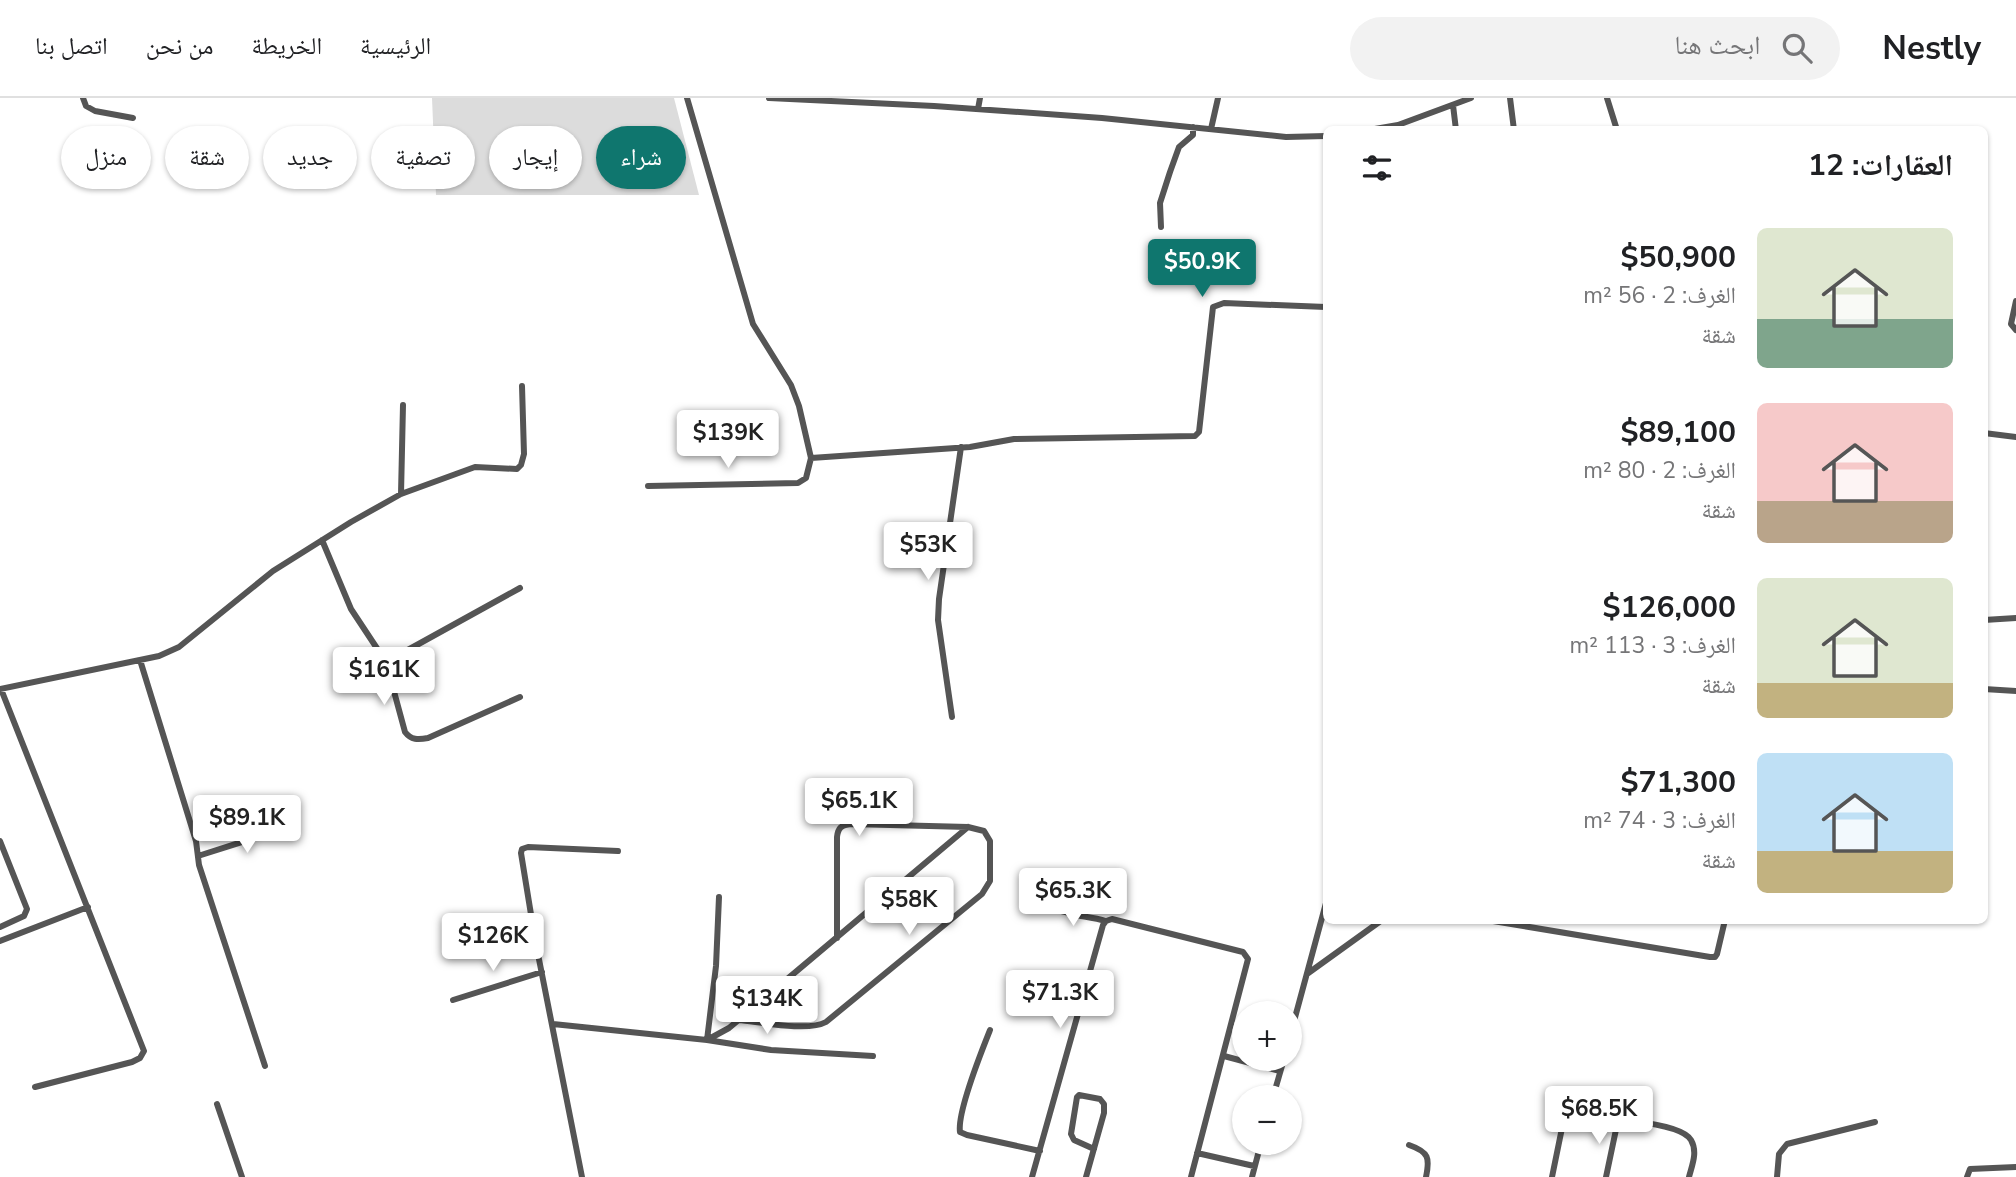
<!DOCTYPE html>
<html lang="ar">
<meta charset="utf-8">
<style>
:root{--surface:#fff;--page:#f2f2f2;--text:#202124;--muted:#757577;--line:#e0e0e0;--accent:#0f766e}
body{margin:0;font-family:"Nunito Sans","Noto Naskh Arabic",sans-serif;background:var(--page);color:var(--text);direction:rtl;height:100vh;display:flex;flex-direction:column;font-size:26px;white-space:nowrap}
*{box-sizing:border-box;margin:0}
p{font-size:23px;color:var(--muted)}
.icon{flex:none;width:38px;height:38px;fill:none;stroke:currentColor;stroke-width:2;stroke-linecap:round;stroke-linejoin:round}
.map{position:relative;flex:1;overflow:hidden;direction:ltr}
.drawer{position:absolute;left:1323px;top:28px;width:665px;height:798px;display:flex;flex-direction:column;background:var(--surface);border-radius:10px;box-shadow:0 2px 5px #0004;direction:rtl}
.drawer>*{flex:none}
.banner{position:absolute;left:21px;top:28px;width:665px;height:63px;direction:rtl;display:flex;gap:14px}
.controls{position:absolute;left:1232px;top:903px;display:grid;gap:14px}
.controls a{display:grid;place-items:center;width:70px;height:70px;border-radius:50%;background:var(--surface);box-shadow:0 2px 5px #0004;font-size:35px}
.price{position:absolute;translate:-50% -60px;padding:0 16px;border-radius:7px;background:#fff;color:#222;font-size:23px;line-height:46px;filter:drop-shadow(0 2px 4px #0008)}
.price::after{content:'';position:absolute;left:50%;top:42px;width:21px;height:16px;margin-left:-10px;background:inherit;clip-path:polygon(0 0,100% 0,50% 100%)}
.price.current{background:var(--accent);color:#fff}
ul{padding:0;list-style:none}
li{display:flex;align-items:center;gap:21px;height:175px;padding:0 35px}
li span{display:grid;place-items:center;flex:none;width:196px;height:140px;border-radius:10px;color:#555}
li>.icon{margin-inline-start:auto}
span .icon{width:84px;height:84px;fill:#fffc;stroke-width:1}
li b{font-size:30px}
h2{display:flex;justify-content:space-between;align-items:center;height:84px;padding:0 35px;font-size:30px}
.tag{padding:0 24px;border-radius:32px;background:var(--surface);box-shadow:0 2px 5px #0004;font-size:24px;line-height:63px}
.tag.current{background:var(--accent);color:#fff}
header{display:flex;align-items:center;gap:42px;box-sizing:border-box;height:98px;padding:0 35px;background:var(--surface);border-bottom:2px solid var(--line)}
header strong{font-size:33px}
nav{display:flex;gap:38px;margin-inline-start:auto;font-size:24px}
.search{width:490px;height:63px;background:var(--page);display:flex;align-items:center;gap:18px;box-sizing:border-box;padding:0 24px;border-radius:38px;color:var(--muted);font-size:26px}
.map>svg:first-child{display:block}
.green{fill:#dcdcdc}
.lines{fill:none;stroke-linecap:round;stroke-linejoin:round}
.minor{stroke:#555;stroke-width:6}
</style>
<header>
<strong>Nestly</strong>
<div class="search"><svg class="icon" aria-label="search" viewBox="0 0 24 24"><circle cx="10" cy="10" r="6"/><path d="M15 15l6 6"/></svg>ابحث هنا</div>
<nav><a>الرئيسية</a><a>الخريطة</a><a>من نحن</a><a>اتصل بنا</a></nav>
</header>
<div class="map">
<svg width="2016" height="1079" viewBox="0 0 2016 1079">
<rect width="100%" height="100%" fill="#fff"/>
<path class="green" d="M432 0H674L699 97H436Z"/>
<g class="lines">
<path class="minor" d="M83 0 86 8 95 13 133 20
M769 0 934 8 1102 20 1286 39 1326 38
M1510 0 1514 32
M1607 0 1617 32
M1453 7 1456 32
M978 11 980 0
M1211 31 1218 0
M1369 32 1398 27 1471 0
M1161 129 1160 105 1170 74 1179 49 1193 37V29
M2016 203 2011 226 2016 232
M1984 335 2016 339
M811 360 970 349 1014 341 1195 338 1199 334 1213 209 1224 205 1326 209
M648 388 798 385 806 380 811 360 799 308 791 287 753 226 687 0
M401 396 403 307
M322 442 351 511 386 564 405 634C411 642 418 642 428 640L520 599
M1984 522 2016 520
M140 562 196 743 199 767 265 968
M386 564 520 490
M0 591 159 558 179 549 273 473 351 424 401 396 475 369 517 371 521 367 524 356 522 288
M1 591 144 953 140 960 132 964 35 989
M1984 591 2016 593
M952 619 938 522 939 501 961 349
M0 743 27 811 24 818 0 829
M198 758 289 729
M1047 810C1058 811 1066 815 1076 817 1087 819 1096 820 1106 823
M1487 822 1710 859H1715L1717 856 1725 822
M0 843 88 809
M1307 876 1382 822
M453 902 542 874
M739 922C760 924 808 934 826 924L982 796 990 783V743L984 733 968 729 851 726C841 727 838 730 837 739V840
M553 926 707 942 716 868 719 799
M990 932C982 952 957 1014 960 1034L967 1037 1040 1053
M1290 938 1326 805
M873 958 771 952 707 942 729 930 968 729
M1224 958 1280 973
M1273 999 1284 961
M217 1006 242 1079
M1409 1047C1429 1054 1430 1060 1426 1079
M1197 1055 1254 1068
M582 1079 535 841 521 755 522 751 528 749 618 753
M1032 1079 1103 827 1106 823 1112 821 1243 854 1248 861 1191 1079
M1086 1079 1104 1015V1006L1100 1001 1079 997 1077 999 1071 1036 1074 1042 1094 1051
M1252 1079 1261 1045
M1552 1079 1562 1030 1566 1021 1570 1020C1593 1020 1679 1022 1691 1042 1698 1054 1692 1067 1689 1079
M1606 1079 1618 1022
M1777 1079 1779 1056 1787 1046 1875 1024
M1967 1079 1970 1071 2016 1069"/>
</g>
</svg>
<div class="controls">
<a>+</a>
<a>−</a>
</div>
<b class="price current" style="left:1202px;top:201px">$50.9K</b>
<b class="price" style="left:728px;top:372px">$139K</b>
<b class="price" style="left:928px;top:484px">$53K</b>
<b class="price" style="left:384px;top:609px">$161K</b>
<b class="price" style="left:859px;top:740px">$65.1K</b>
<b class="price" style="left:247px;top:757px">$89.1K</b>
<b class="price" style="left:1073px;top:830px">$65.3K</b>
<b class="price" style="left:909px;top:839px">$58K</b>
<b class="price" style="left:493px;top:875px">$126K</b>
<b class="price" style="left:1060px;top:932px">$71.3K</b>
<b class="price" style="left:767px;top:938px">$134K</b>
<b class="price" style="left:1599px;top:1048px">$68.5K</b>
<div class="banner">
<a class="tag current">شراء</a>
<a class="tag">إيجار</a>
<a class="tag">تصفية</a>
<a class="tag">جديد</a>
<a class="tag">شقة</a>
<a class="tag">منزل</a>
</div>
<section class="drawer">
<h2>العقارات: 12<svg class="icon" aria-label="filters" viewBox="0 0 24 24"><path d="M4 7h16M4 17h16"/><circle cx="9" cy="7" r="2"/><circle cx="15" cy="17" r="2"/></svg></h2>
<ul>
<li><span style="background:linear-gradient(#dfe7d0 65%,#7fa58c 0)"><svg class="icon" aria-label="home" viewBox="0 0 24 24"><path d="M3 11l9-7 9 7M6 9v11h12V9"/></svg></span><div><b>$50,900</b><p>الغرف: 2 · 56 m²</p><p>شقة</p></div></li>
<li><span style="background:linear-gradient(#f6c9c9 70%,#b9a48a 0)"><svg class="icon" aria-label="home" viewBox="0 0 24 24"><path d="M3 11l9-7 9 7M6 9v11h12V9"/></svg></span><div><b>$89,100</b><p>الغرف: 2 · 80 m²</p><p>شقة</p></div></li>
<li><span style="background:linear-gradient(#dfe7d0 75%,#c2b280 0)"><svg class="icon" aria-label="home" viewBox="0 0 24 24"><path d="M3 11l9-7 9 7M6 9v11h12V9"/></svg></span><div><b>$126,000</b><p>الغرف: 3 · 113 m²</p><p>شقة</p></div></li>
<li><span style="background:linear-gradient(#bfe0f5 70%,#c2b280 0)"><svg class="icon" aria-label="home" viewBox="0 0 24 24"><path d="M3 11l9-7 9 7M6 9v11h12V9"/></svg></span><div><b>$71,300</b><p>الغرف: 3 · 74 m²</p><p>شقة</p></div></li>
</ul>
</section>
</div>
